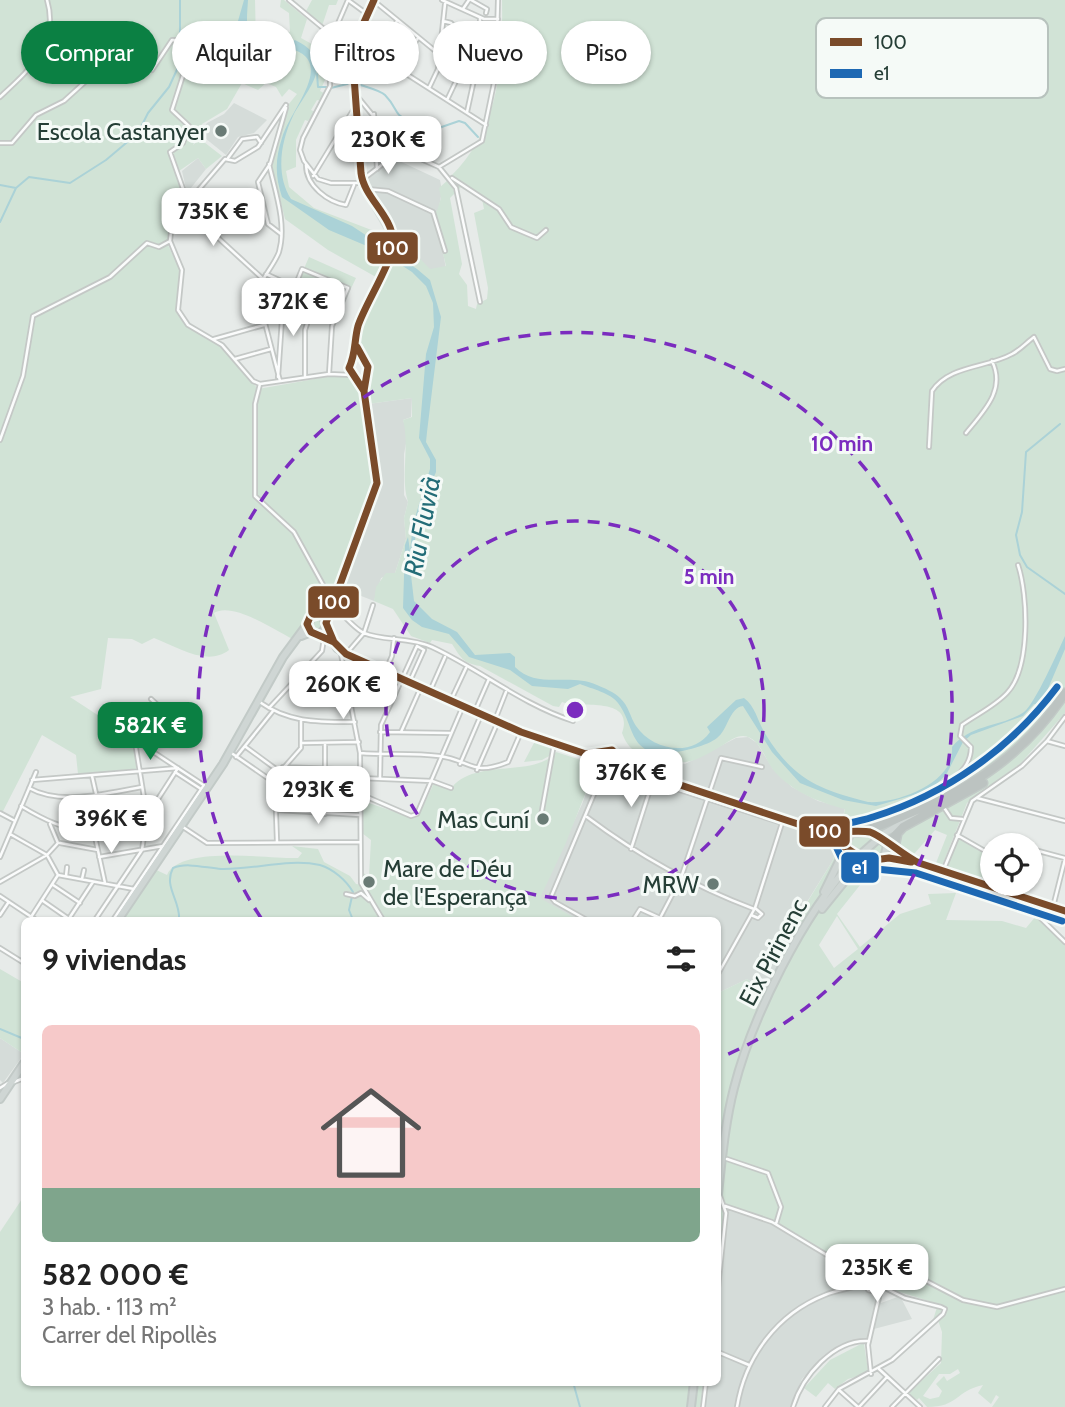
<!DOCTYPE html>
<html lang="es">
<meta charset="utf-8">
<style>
:root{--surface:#fff;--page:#f6f6f6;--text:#222;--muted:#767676;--line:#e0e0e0;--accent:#0b8043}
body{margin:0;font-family:Cabin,sans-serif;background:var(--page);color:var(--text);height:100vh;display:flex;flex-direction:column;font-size:26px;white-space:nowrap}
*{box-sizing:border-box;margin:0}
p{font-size:23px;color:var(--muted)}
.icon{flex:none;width:38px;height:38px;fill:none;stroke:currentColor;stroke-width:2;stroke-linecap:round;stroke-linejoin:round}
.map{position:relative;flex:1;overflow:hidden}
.panel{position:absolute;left:21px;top:917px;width:700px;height:469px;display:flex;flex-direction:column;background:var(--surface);border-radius:10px;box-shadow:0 2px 5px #0004}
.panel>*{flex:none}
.banner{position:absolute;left:21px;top:21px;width:700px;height:63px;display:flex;gap:14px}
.controls{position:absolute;left:980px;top:833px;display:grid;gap:14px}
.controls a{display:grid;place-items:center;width:63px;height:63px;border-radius:50%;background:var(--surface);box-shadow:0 2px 5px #0004;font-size:35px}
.price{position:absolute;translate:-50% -60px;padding:0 16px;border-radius:14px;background:#fff;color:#222;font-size:23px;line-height:46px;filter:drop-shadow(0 2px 4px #0008)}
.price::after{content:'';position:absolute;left:50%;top:42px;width:21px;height:16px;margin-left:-10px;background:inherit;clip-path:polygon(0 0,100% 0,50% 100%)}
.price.active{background:var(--accent);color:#fff}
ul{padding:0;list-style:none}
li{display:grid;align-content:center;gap:14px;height:371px;padding:0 21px}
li+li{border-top:2px solid var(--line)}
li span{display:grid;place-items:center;height:217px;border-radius:10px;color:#555}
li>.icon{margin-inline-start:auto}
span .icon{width:126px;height:126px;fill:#fffc;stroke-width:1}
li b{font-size:30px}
h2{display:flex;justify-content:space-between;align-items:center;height:84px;padding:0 21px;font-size:30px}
.tag{padding:0 24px;border-radius:32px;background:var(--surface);box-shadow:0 2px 5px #0004;font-size:24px;line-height:63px}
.tag.active{background:var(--accent);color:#fff}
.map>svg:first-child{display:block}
.built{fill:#d5dcd9}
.green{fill:#d1e3d6;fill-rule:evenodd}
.water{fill:#abd2d7}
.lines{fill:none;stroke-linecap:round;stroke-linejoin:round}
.stream{stroke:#abd2d7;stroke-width:2}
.minor-casing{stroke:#c4c8c6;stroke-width:6}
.tertiary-casing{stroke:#c4c8c6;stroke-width:8}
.primary-casing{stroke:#c2cac7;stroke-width:10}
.motorway-casing{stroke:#c2cac7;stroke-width:11}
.minor{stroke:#fbfcfc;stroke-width:2.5}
.tertiary{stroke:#fbfcfc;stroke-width:4.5}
.primary{stroke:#cfd6d4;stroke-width:6}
.motorway{stroke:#bcc3c1;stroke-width:8}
.primary-bridge-casing{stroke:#c2cac7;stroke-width:10;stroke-linecap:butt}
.primary-bridge{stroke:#cfd6d4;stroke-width:6}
.bus-1-casing{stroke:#f5faf7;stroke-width:12}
.bus-2-casing{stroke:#f5faf7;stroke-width:12}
.bus-1{stroke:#7a4b2a;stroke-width:7}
.bus-2{stroke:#1d68b3;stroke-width:7}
.ring{fill:none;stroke:#7b2cbf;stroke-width:3.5;stroke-dasharray:12 9}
.poi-dot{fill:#697b75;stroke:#f5faf7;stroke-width:2.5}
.labels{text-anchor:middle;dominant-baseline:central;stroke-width:6;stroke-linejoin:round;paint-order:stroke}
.poi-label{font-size:24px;fill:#253e36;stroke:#f5faf7;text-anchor:end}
.street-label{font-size:24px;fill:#253e36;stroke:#f5faf7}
.water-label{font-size:26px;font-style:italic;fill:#226c77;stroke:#f5faf7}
.key{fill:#f5faf7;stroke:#b7c2bd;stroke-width:2}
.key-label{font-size:19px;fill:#253e36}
.centre{fill:#7b2cbf;stroke:#f5faf7;stroke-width:3.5}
.ring-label{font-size:21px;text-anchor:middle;font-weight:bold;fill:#7b2cbf;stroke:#f5faf7;stroke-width:6;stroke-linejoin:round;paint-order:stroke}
.line-badge{stroke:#f5faf7;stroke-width:2.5}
.badge-label{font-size:19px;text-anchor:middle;font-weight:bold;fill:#fff}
</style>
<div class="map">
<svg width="1065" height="1407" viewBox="0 0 1065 1407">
<rect width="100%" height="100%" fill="#e7ebe9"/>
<path class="built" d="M234 103 267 120 254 133 238 137 226 155 200 134 207 123 224 114Z
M198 158 206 169 187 193 182 171Z
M393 158 440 180 442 191 437 218 446 269 431 271 400 242 387 235 359 187Z
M412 398 411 417 403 420 408 433 404 454V495L408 502 404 518 406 539 395 573 381 578 374 601 341 588 379 483 368 404Z
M748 737 757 743 773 769 792 787 818 801 845 808 833 860 797 918 801 920 765 991 747 979 718 993V920H538L534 908 582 804 592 777 587 770 634 752 685 764 736 738Z
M0 1038 24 1054 3 1083 0 1080Z
M726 1206 767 1218 866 1276 882 1277 885 1282 881 1303 900 1296 912 1319 870 1330 867 1338 840 1345 824 1355 802 1379 790 1407H698L704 1383 718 1382V1276Z"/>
<path class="green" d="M0 0H255L256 42 263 44 266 40 290 32 289 13 280 7 281 0H284L307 19 301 38 319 48 320 67H324L325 80 320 91 324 93 321 101 317 100 311 110 315 112 308 121 305 120 296 140V167L286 171 289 187 314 208 395 239H401L430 269 446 266 433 212 437 211 441 198 439 188 448 180 455 193 450 198 462 264 459 274 467 285 468 306 476 309 477 304 487 299 488 288 474 213 484 209 482 199 462 186 459 189 451 176C500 128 503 65 502 0H1065V713L1021 763 967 803 942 866 903 854 876 865 837 914 860 947 900 914 931 904 928 894 956 893 946 920 1002 921 1026 928 1036 916 1065 944V1407H992L999 1397 996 1395 991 1404 978 1393 983 1385C955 1391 959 1407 927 1407L919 1398 917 1400 908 1393 941 1363 942 1332 938 1320H933L938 1304 890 1289 883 1277 866 1276 779 1224 778 1220 776 1222 725 1206 718 1270V993L747 979 765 991 801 921 797 919 833 860 845 809C818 802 793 792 774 771 765 760 760 737 743 736 736 736 729 741 723 745 694 762 687 767 653 758 636 754 628 749 622 733 635 695 579 709 562 702L559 707 553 706 480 666C463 663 461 658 452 644L432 640 430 643 411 636 393 609 374 601 376 587 386 573H395L406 539 404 518 408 502C400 477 410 446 403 420L412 417V398L368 404 379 483 325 634 319 637 307 635 298 642C278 632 233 601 214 613L229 650C207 667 178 647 154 638L142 644 132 639 108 638 101 689 70 697 136 740V773L78 774 76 755 42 735 0 817ZM242 83 258 90 266 83 276 87 282 97 289 89 297 94 288 105 271 163 285 219 328 250 376 277 351 336 349 362 362 356 370 362 371 371 364 378H357L349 373 258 389 220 344 192 330 176 312 180 270 167 243 175 216 188 200 179 171 198 158 206 169 222 156 200 139 193 145 202 124 227 109ZM935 830 947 835 936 863 914 854ZM837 916 858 949 834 968 819 945ZM958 1369 960 1373 947 1381 944 1376 936 1384 942 1391 939 1397 930 1399 923 1396 939 1374H950Z
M312 0H338L336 5H329L322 26 306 11Z
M309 257 356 278 339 314 293 294Z
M535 741 552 746 551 755 542 760 524 762Z
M556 752 584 761 592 777 565 845 540 898 578 920H115L150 867 167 875C180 845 270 859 298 858L302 853 292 846 318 849 324 862 350 876 356 884 363 885V873L369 876 371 840 362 833 363 801 410 817 419 815 434 783 450 790C472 757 534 779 556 752Z
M960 838 992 856V884H1003L1002 887 946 869 956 841Z
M0 969 24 983V1054L0 1038Z
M24 1196V1382L704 1383 701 1407H0V1232Z
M861 1344H864L868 1370 866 1374 848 1379 835 1389 828 1383 816 1397 804 1388 830 1360Z"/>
<path class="water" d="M244 0H248C247 19 242 48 269 52L295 40C339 61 306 90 293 116 281 141 275 174 291 199L352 226 417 269 430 280 441 317 427 432 426 442 436 460V472L423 503 416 532 411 575 414 601 432 619 457 632 475 655 510 653 515 657V667C537 690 570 672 597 685 604 688 614 692 620 698 629 706 630 717 636 726 652 750 692 758 710 732L707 727 736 700 744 698C756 707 758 723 766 735 793 779 820 790 868 802 897 804 955 783 952 747 972 723 1000 728 1024 712 1035 704 1058 651 1065 636V649L1041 705 1034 704 1023 716 971 735 963 742 946 775 930 790 876 806 843 800 800 783 772 752 743 706C729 708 728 730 717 738 707 746 684 751 671 753 628 757 635 725 618 703 611 693 592 689 580 684L568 689 532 686 510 670 469 657 449 634 422 627 412 620 403 608 405 545 408 537 410 551 413 524 430 469V459L419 438 426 354 434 327 433 303 426 286 412 272 381 252 329 230 282 197C275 176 275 159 282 138 290 109 339 60 288 48L272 56 270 53 263 54 260 60 255 58 236 28Z"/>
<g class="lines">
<path class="stream" d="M317 74 318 87H327
M358 84C365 87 380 90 385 95 402 112 391 121 420 117L430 131 459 121 465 123 478 137
M331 88 351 83
M0 185 16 188
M0 222 16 188 29 177 70 183 106 160 138 133 148 113 169 87 180 63V0
M1060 424 1026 452 1022 512 1016 535 1020 555 1027 567 1065 594
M179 920C181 901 163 887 173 868 187 862 206 868 221 869 253 870 289 858 320 865 333 869 346 880 353 892L349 910 353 920
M0 1029 24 1039
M573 1382 580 1407"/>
<g class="minor-casing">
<path id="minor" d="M289 0 324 29 336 28 356 34 397 68 486 125
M348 0 367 14
M442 0 484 19H498
M471 0 487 9 486 13
M374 1 439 54
M463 9 469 0
M443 21 451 23 479 57 497 60
M453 25 468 34 467 41
M336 28 348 0
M330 30V86L303 138 300 150 304 161 318 179 331 183H360
M378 53 397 21
M353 55H381
M398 67 418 38
M429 88 438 69 445 4
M357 96 401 150 439 167 456 188 480 302
M0 97C29 70 60 44 47 0
M447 100 457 79 463 39
M467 112 479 57 480 18
M374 114 377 169
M0 143H12L36 115 64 101 86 81 110 41H118L152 70 172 40 188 41 186 66 172 110 189 126 183 143 170 152 192 214 263 279
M228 158 242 139 257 137 261 143
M269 164C275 191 287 224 279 252 273 268 259 279 258 296L280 381
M306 165C306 186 328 202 346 205L354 185
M439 167 482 141 496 73 498 0
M313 176 355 107
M452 178 499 209 511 227 537 238 546 230
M362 180 401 150
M367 189 388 191 433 212 445 251
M281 234 268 224 258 182 270 164 286 108
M266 274 294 287
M291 296 336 315
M214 339 264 325
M235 359 271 349
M278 377 282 319 302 269 348 288 332 326 329 374
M305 377V330L313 305
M260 384 253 381 222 345 188 325 178 310 182 270 170 241 171 232 195 194 225 159 235 161 258 147 286 105
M260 384 255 404V496L294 532 332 601
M260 384 329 374 351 375
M966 433C984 411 1006 390 992 361
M0 440 23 376 33 316 110 277 147 243 159 247 170 241
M929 447 932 391C949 365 987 368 1012 354 1020 350 1027 342 1034 337L1050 369 1057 371 1065 369
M333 604C342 613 353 628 364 633 382 641 410 637 432 647 481 670 521 704 573 721
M341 654 360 753 361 883 374 905
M346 654 364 633 373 605
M385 672 392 656 394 638
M430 691 445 657
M451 700 466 668
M258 701C289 723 318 722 355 722
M269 708 322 651 324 638
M475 711 489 679
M495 720 506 692
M380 732 450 733
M401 732 421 687
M126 734 205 786
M1047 741 1065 746
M302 743 359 742
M246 747 280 772
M230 752 282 788 358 790
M360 753C386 755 413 753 439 756 471 760 471 777 508 762L521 732
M236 757 273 711
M460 764 481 715
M283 767 360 770
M477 770 497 724
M631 770 639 777 782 823
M175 772 201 789
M92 776 99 807
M360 778 432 781 451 788
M380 778 381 725 417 646 424 650 410 681
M32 780 178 768
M29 788C61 806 107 793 142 787
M359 790 367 797 411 816 417 814 463 706
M941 797C949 777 971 772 971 747L960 736 962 725C976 715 995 706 1007 693 1031 668 1028 595 1018 565
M977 798 1065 821
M21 806C74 838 89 833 147 816L135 742 164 711 151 699
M945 809 951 818 962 819
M277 810 360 815
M0 813 15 821
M325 814V743
M541 816 554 744
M587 817C639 856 693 886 754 909
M183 827 207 843 360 842
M70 828C83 809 122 791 135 820
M94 832 105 883
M10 834 47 855 58 875 31 917
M957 835 992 855
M277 842 275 785 280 772 301 748V721
M60 843 98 850
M631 849 653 780
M1031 849 1065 858
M0 857 36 772
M99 857 163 846
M943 871 972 801 1022 766 1047 741 1065 717
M58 875 134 889
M66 876 67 867
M82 879 84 870
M0 882 47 855 58 843 50 824
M53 885 80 903
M1004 891 1007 884
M346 894 355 896 361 893 369 900
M0 896 36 920
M1019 897 1065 942
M43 901 69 919
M374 905 383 920
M1053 907 1065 859
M0 915 8 903
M751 915 758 918 762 914 755 908
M68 920 93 882
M95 920 142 850 147 816 178 768
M113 920 204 785
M587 920 555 902 551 897 600 780 606 774
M633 920 640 909 660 918
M659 920 681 878 721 758 762 767
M0 948 24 963
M718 974 755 908 783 820
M14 1082 24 1078
M0 1088 8 1083
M718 1154V1155
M727 1159 768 1173 781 1207 776 1224
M725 1206 772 1222 868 1280 907 1271 963 1300 997 1307 1065 1289
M866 1283 868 1290 876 1292 881 1287 879 1280
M718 1288 726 1213 720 1196
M718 1352 749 1365
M879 1369 920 1407
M871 1374 868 1345 881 1288
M839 1390 858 1407
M703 1407 706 1382
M737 1407C745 1357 777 1314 825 1295 838 1289 855 1289 867 1282
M793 1407C802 1377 833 1339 869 1341
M825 1407 839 1389 892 1360 943 1314 945 1309 941 1307 905 1298 881 1286 888 1276
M859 1407 887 1377
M892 1407 939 1359"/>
</g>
<g class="tertiary-casing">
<path id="tertiary" d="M364 391 349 368 356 353 358 327 394 243 389 224 362 182 361 173 352 49 374 0
M326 622 377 483 364 391 368 367 358 350"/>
</g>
<g class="primary-casing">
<path id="primary" d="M326 627 337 648 346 654 521 732 586 754 603 773 615 771 619 760
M301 636 311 632 332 641
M586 754 612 750 629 768 819 831 839 834 870 832 900 854 919 863 1065 911
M885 833 926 810
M850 834 845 846 866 861 884 858 887 845
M832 837 839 846 840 861
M883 859 907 861
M824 892 846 847
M822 909 847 878 866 861
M118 920 223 764 283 657 314 615 322 616 326 623 325 629 319 634
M0 1099 24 1063
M718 1194C722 1158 725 1123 734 1088 752 1017 803 914 853 861
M691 1407 694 1382"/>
</g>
<g class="motorway-casing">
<path id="motorway" d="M865 830C882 827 895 819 910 813 975 787 1026 752 1065 693
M897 835 895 845 900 854
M887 844 903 827 983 783"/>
</g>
<use href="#minor" class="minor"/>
<use href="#tertiary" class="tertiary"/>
<use href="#primary" class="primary"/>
<use href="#motorway" class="motorway"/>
<g class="primary-bridge-casing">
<path id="primary-bridge" d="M853 861 885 833"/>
</g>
<use href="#primary-bridge" class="primary-bridge"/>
<g class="bus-1-casing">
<path id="bus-1" d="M357 347 368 367 364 391 377 483 326 623 334 642 346 654 521 732 586 754 603 773 629 768
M364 391 349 368C356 353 354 341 358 326 364 306 395 258 393 241 392 215 364 198 361 173L352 49 374 0
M333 604 326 612 310 617 307 624 311 632 334 642
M586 754 612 750 629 768 819 831C832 833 862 830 870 832 882 836 904 856 919 863L1065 911
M822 832 866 861 889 858 911 862"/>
</g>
<g class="bus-2-casing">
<path id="bus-2" d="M1057 687C1011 748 947 794 873 817 865 820 856 821 847 824L835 844 841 857 856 867 916 873 1062 921"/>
</g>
<use href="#bus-1" class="bus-1"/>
<use href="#bus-2" class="bus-2"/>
</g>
<g class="ring">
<circle cx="575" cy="710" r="189"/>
<path d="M261 918A377 377 0 1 1 719 1058"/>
</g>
<g class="poi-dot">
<circle cx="221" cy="131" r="7"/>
<circle cx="543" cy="819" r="7"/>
<circle cx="369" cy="882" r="7"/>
<circle cx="713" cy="884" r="7"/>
</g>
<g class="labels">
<g class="poi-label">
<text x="207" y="131">Escola Castanyer</text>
<text x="529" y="819">Mas Cuní</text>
<text x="383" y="868" text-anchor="start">Mare de Déu<tspan x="383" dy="28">de l'Esperança</tspan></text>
<text x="699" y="884">MRW</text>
</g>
<g class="street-label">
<text transform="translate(773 952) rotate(-62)">Eix Pirinenc</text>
</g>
<g class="water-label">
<text transform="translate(422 526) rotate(-79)">Riu Fluvià</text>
</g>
</g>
<rect x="816" y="18" width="232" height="80" rx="10" class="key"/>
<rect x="830" y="38" width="32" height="8" fill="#7a4b2a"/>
<rect x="830" y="69" width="32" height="9" fill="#1d68b3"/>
<g class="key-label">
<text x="874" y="49">100</text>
<text x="874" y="80">e1</text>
</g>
<circle cx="575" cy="710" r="10" class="centre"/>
<g class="ring-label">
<text x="842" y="451">10 min</text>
<text x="709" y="584">5 min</text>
</g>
<g class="line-badge">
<rect x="366" y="231" width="53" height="34" rx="7" fill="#7a4b2a"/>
<rect x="307" y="585" width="53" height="34" rx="7" fill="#7a4b2a"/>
<rect x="798" y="815" width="53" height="33" rx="7" fill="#7a4b2a"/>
<rect x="840" y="851" width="40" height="33" rx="7" fill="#1d68b3"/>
</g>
<g class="badge-label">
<text x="392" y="255">100</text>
<text x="334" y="609">100</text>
<text x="825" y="838">100</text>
<text x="860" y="874">e1</text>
</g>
</svg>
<div class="controls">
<a><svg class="icon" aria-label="locate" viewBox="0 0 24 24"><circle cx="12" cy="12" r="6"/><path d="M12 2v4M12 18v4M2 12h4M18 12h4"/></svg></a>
</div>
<b class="price" style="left:388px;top:176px">230K €</b>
<b class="price" style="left:213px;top:248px">735K €</b>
<b class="price" style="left:293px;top:338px">372K €</b>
<b class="price" style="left:343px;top:721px">260K €</b>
<b class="price active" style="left:150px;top:762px">582K €</b>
<b class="price" style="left:631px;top:809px">376K €</b>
<b class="price" style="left:318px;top:826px">293K €</b>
<b class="price" style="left:111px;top:855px">396K €</b>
<b class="price" style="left:877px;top:1304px">235K €</b>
<div class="banner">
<a class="tag active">Comprar</a>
<a class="tag">Alquilar</a>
<a class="tag">Filtros</a>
<a class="tag">Nuevo</a>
<a class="tag">Piso</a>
</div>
<section class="panel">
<h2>9 viviendas<svg class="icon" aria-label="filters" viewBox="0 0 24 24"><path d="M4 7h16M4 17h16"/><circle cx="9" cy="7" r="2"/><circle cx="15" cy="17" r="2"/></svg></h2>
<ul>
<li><span style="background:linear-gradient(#f6c9c9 75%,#7fa58c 0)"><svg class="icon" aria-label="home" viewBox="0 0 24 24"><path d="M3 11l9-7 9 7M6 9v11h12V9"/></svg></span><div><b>582 000 €</b><p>3 hab. · 113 m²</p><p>Carrer del Ripollès</p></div></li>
</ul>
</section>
</div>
